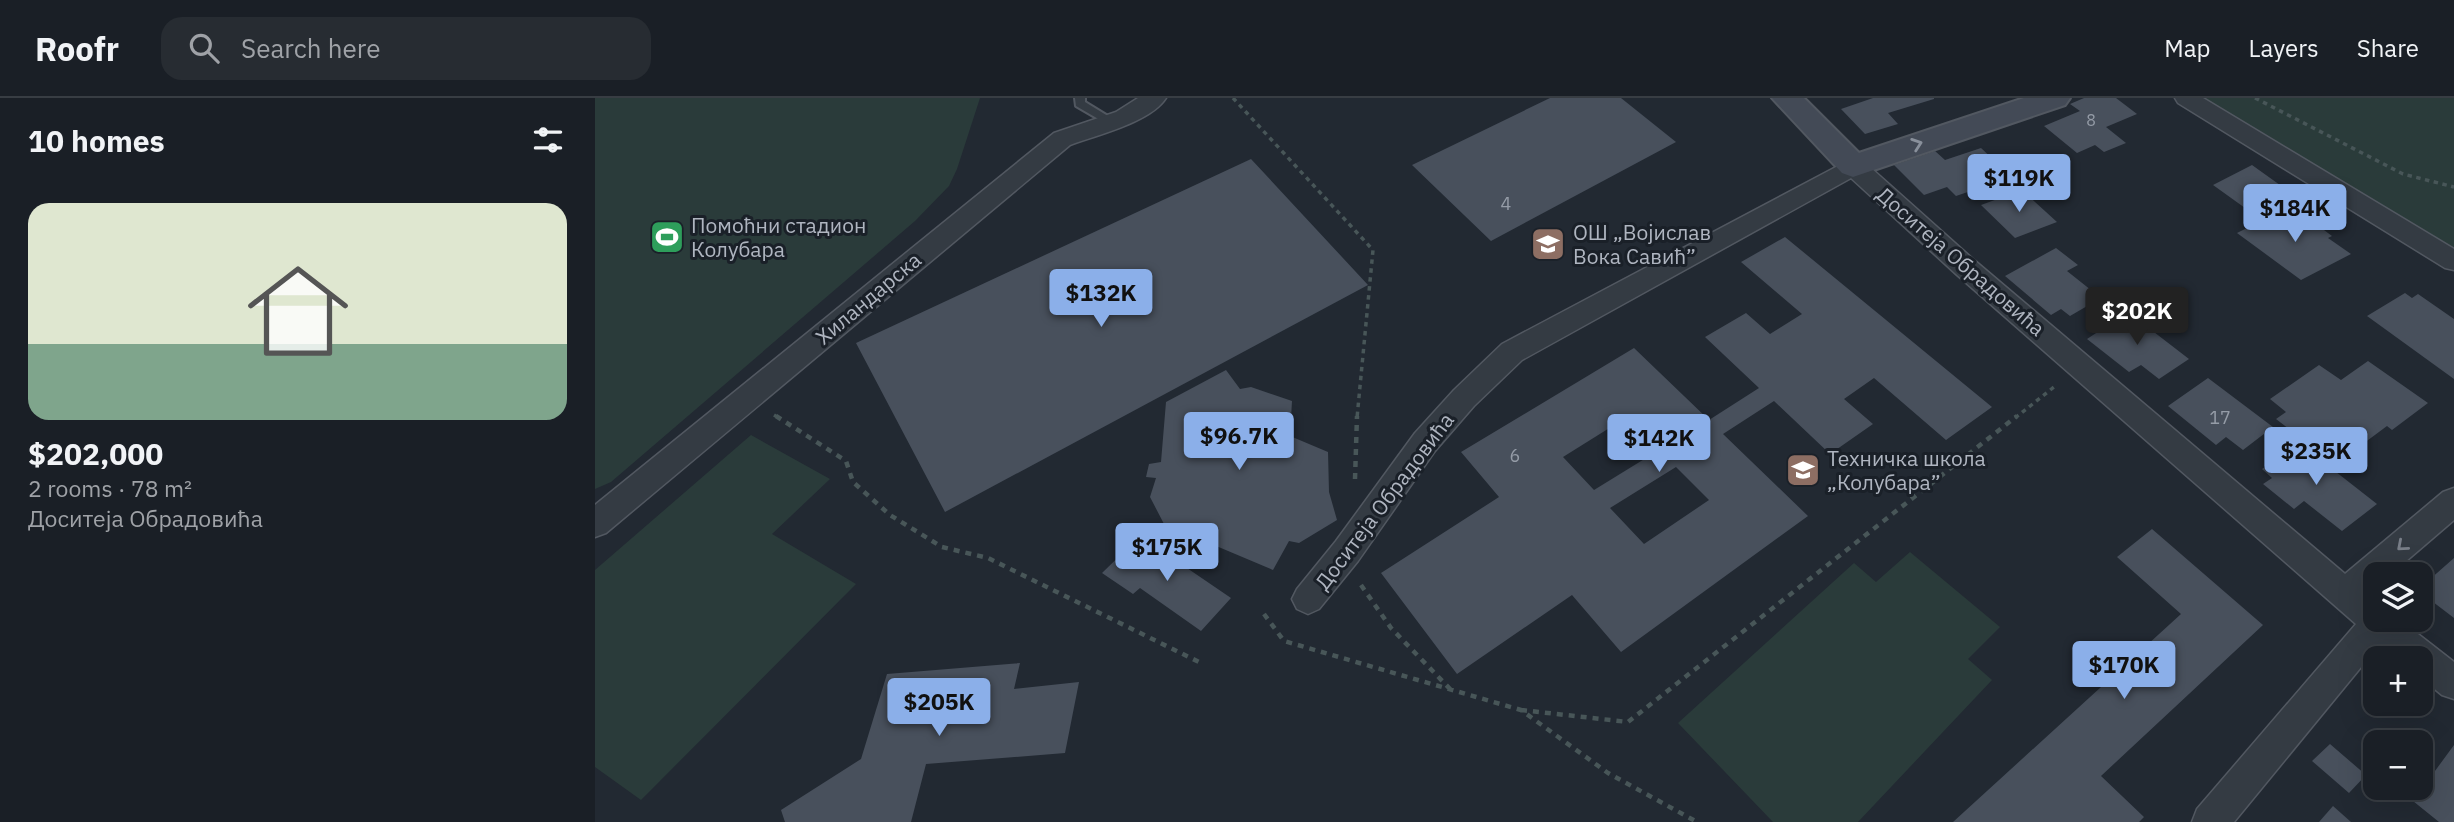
<!DOCTYPE html>
<meta charset="utf-8">
<style>
:root{--surface:#1a1f26;--page:#272c32;--text:#f1f3f6;--muted:#9fa2a7;--line:#383d43;--accent:#8bafe9}
body{margin:0;font-family:"IBM Plex Sans",sans-serif;background:var(--page);color:var(--text);height:100vh;display:flex;flex-direction:column;font-size:26px;white-space:nowrap}
*{box-sizing:border-box;margin:0}
p{font-size:23px;color:var(--muted)}
.icon{flex:none;width:38px;height:38px;fill:none;stroke:currentColor;stroke-width:2;stroke-linecap:round;stroke-linejoin:round}
.map{position:relative;flex:1;overflow:hidden}
.sheet{display:flex;flex-direction:column;background:var(--surface);width:595px}
.sheet>*{flex:none}
.buttons{position:absolute;left:1768px;top:464px;display:grid;gap:14px}
.buttons a{display:grid;place-items:center;width:70px;height:70px;border-radius:14px;background:var(--surface);box-shadow:0 7px 28px #0002,0 0 0 2px var(--line);font-size:35px}
.price{position:absolute;translate:-50% -60px;padding:0 16px;border-radius:7px;background:var(--accent);color:#111;font-size:23px;line-height:46px;filter:drop-shadow(0 2px 4px #0008)}
.price::after{content:'';position:absolute;left:50%;top:42px;width:21px;height:16px;margin-left:-10px;background:inherit;clip-path:polygon(0 0,100% 0,50% 100%)}
.price.on{background:#222;color:#fff}
ul{padding:0;list-style:none}
li{display:grid;align-content:center;gap:14px;height:371px;padding:0 28px}
li span{display:grid;place-items:center;height:217px;border-radius:21px;color:#555}
li>.icon{margin-inline-start:auto}
span .icon{width:126px;height:126px;fill:#fffc;stroke-width:1}
li b{font-size:30px}
h2{display:flex;justify-content:space-between;align-items:center;height:84px;padding:0 28px;font-size:30px}
header{display:flex;align-items:center;gap:42px;box-sizing:border-box;height:98px;padding:0 35px;background:var(--surface);border-bottom:2px solid var(--line)}
header strong{font-size:33px}
nav{display:flex;gap:38px;margin-inline-start:auto;font-size:24px}
.search{width:490px;height:63px;background:var(--page);display:flex;align-items:center;gap:18px;box-sizing:border-box;padding:0 24px;border-radius:21px;color:var(--muted);font-size:26px}
main{display:flex;flex:1;min-height:0}
.map>svg:first-child{display:block}
.green{fill:#2a3b3a}
.building{fill:#48505c;fill-rule:evenodd}
.lines{fill:none;stroke-linecap:round;stroke-linejoin:round}
.lane-casing{stroke:#525861;stroke-width:4}
.street-casing{stroke:#525861;stroke-width:3}
.secondary-casing{stroke:#525861;stroke-width:4}
.path-far1{stroke:#485658;stroke-width:3.5;stroke-dasharray:4.5 4.5;stroke-linecap:butt}
.path{stroke:#485658;stroke-width:4.5;stroke-dasharray:6 6;stroke-linecap:butt}
.lane{fill:#343b43;fill-rule:evenodd}
.street{fill:#343b43;fill-rule:evenodd}
.secondary{fill:#434a56;fill-rule:evenodd}
.oneway{stroke:#89909b}
.oneway2{stroke:#787e88}
.labels{text-anchor:middle;dominant-baseline:central;stroke-width:6;stroke-linejoin:round;paint-order:stroke}
.far-number-label{font-size:16px;fill:#959ca7}
.number-label{font-size:18px;fill:#959ca7}
.poi-label{font-size:21px;fill:#afb5c0;stroke:#1a2028;text-anchor:start}
.street-label{font-size:21px;fill:#afb5c0;stroke:#1a2028}
</style>
<header>
<strong>Roofr</strong>
<div class="search"><svg class="icon" aria-label="search" viewBox="0 0 24 24"><circle cx="10" cy="10" r="6"/><path d="M15 15l6 6"/></svg>Search here</div>
<nav><a>Map</a><a>Layers</a><a>Share</a></nav>
</header>
<main>
<section class="sheet">
<h2>10 homes<svg class="icon" aria-label="filters" viewBox="0 0 24 24"><path d="M4 7h16M4 17h16"/><circle cx="9" cy="7" r="2"/><circle cx="15" cy="17" r="2"/></svg></h2>
<ul>
<li><span style="background:linear-gradient(#dfe7d0 65%,#7fa58c 0)"><svg class="icon" aria-label="home" viewBox="0 0 24 24"><path d="M3 11l9-7 9 7M6 9v11h12V9"/></svg></span><div><b>$202,000</b><p>2 rooms · 78 m²</p><p>Доситеја Обрадовића</p></div></li>
</ul>
</section>
<div class="map">
<svg width="1859" height="724" viewBox="0 0 1859 724">
<rect width="100%" height="100%" fill="#222932"/>
<path class="green" d="M0 0H385L362 71 354 88 320 123 16 384 0 391Z
M1603 0H1859V157Z
M156 337 235 381 177 436 261 486 46 702 0 669V472Z
M1315 454 1405 529 1373 561 1397 582 1263 724H1178L1083 625 1259 465 1281 484Z"/>
<path class="building" d="M955 0H1026L1081 44 896 143 817 67Z
M1278 0H1339V1L1293 15 1303 26 1270 36 1246 11Z
M1489 0H1521L1542 16 1511 29 1531 45 1509 54 1500 47 1482 55 1449 28 1485 13 1475 6Z
M1386 50 1417 79 1361 98 1352 89 1329 97 1299 67 1340 53 1350 62Z
M656 61 773 187 350 414 261 245Z
M1657 67 1703 100 1664 120 1618 87Z
M1427 92 1462 124 1420 140 1386 107Z
M1688 112 1701 121 1709 117 1737 138 1733 140 1756 156 1706 182 1642 135Z
M1190 139 1397 309 1351 342 1279 280 1249 301 1278 326 1235 356 1179 303 1128 336 1213 418 1026 554 977 497 862 576 786 475 904 399 866 354 1039 250 1114 322 1164 290 1110 239 1151 215 1175 236 1207 216 1146 164ZM1032 319 1064 352 999 392 968 359ZM1081 369 1114 402 1049 446 1015 410Z
M1461 150 1483 167 1472 173 1506 200 1475 218 1466 211 1456 217 1410 178Z
M1810 195 1817 200 1823 196 1859 221V281L1772 218Z
M1533 214 1594 261 1564 281 1546 267 1534 274 1492 241Z
M1773 263 1833 305 1797 332 1792 328 1749 360 1724 341 1715 347 1681 321 1691 314 1675 301 1724 267 1746 282Z
M631 272 645 291 656 289 697 303 695 338 733 354 734 394 742 422 704 445 694 443 678 472 569 426 555 399 561 380 551 379 554 366 566 364 571 304Z
M1613 280 1678 329 1648 352 1631 339 1621 347 1573 308Z
M1704 345 1782 406 1747 433 1709 403 1699 411 1668 386 1677 380 1667 371Z
M1557 431 1668 527 1506 678 1549 719 1544 724H1358L1586 516 1522 459Z
M545 438 636 500 606 533 545 490 538 496 507 475Z
M1859 460V520L1825 494V490Z
M425 565 419 591 484 584 470 655 331 666 316 724H190L186 712 266 661 292 576Z
M1735 646 1771 677 1754 695 1717 663Z
M1859 647V724H1844L1818 703Z
M1738 708 1756 724H1724Z"/>
<g class="lines">
<g class="lane-casing">
<path id="lane" d="M480 0H490V4L521 23 516 27 512 26 481 8Z"/>
</g>
<g class="street-casing">
<path id="street" d="M543 0H571C556 24 502 37 475 47L11 435 0 439V407L459 35 521 14Z
M1580 0H1608L1859 151V172L1850 170 1583 5Z
M1258 60 1267 62 1379 162 1750 476 1848 394 1859 390V422L1796 476H1780V491L1774 496 1780 501V522H1805L1859 564V601L1847 597 1825 579V560H1802L1785 546 1639 724H1597L1602 711 1761 526 1361 176 1256 80 927 262 879 308 840 353 763 463 724 511 713 516 702 511 697 501 702 491 741 443 820 335 859 292 907 246Z"/>
</g>
<g class="secondary-casing">
<path id="secondary" d="M1177 0H1209L1264 55 1429 0H1475L1470 7 1258 79 1247 75Z"/>
</g>
<path class="path-far1" d="M638 0 778 152 762 320
M1660 0 1808 76 1859 89
M179 317 184 320
M1420 320 1459 289"/>
<path class="path" d="M181 318 251 363 258 384 295 417 347 449 393 460 606 565
M760 381 762 318
M766 487 796 530 856 592
M669 516 689 543 926 612 1013 675 1102 724
M926 612 1033 624 1422 318"/>
<use href="#lane" class="lane"/>
<use href="#street" class="street"/>
<use href="#secondary" class="secondary"/>
</g>
<defs><path id="oneway-chevron" d="M-2-3.5L2.5 0L-2 3.5" fill="none" stroke-width="1.6" stroke-linecap="round" stroke-linejoin="round" transform="scale(1.75)"/></defs>
<use class="oneway" href="#oneway-chevron" transform="translate(1322 46) rotate(-19)"/>
<use class="oneway2" href="#oneway-chevron" transform="translate(1807 448) rotate(139)"/>
<defs>
<g id="stadium-square" transform="scale(1.75)"><rect x="-9" y="-9" width="18" height="18" rx="4" fill="#2e9e5b" stroke="#1a2028"/><path d="M0-5a6.5 5 0 1 0 0 10a6.5 5 0 1 0 0-10ZM-3.5-1.8h7v3.6h-7Z" fill="#fff"/></g>
<g id="school-square" transform="scale(1.75)"><rect x="-9" y="-9" width="18" height="18" rx="4" fill="#8d6e63" stroke="#1a2028"/><path d="M0-5L7-2L0 1L-7-2ZM-4 1L0 2.5L4 1V4Q0 6-4 4Z" fill="#fff"/></g>
</defs>
<g fill-rule="evenodd">
<use href="#stadium-square" x="72" y="139"/>
<use href="#school-square" x="953" y="146"/>
<use href="#school-square" x="1208" y="372"/>
</g>
<g class="labels">
<g class="far-number-label">
<text x="1496" y="22">8</text>
</g>
<g class="number-label">
<text x="911" y="105">4</text>
<text x="1625" y="319">17</text>
<text x="920" y="357">6</text>
</g>
<g class="poi-label">
<text x="96" y="127">Помоћни стадион<tspan x="96" dy="24">Колубара</tspan></text>
<text x="978" y="134">ОШ „Војислав<tspan x="978" dy="24">Вока Савић”</tspan></text>
<text x="1232" y="360">Техничка школа<tspan x="1232" dy="24">„Колубара”</tspan></text>
</g>
<g class="street-label">
<text transform="translate(1366 163) rotate(41)">Доситеја Обрадовића</text>
<text transform="translate(273 200) rotate(-40)">Хиландарска</text>
<text transform="translate(789 403) rotate(-53)">Доситеја Обрадовића</text>
</g>
</g>
</svg>
<div class="buttons">
<a><svg class="icon" aria-label="layers" viewBox="0 0 24 24"><path d="M12 4l9 5-9 5-9-5zM3 14l9 5 9-5"/></svg></a>
<a>+</a>
<a>−</a>
</div>
<b class="price" style="left:1424px;top:116px">$119K</b>
<b class="price" style="left:1700px;top:146px">$184K</b>
<b class="price" style="left:506px;top:231px">$132K</b>
<b class="price on" style="left:1542px;top:249px">$202K</b>
<b class="price" style="left:644px;top:374px">$96.7K</b>
<b class="price" style="left:1064px;top:376px">$142K</b>
<b class="price" style="left:1721px;top:389px">$235K</b>
<b class="price" style="left:572px;top:485px">$175K</b>
<b class="price" style="left:1529px;top:603px">$170K</b>
<b class="price" style="left:344px;top:640px">$205K</b>
</div>
</main>
